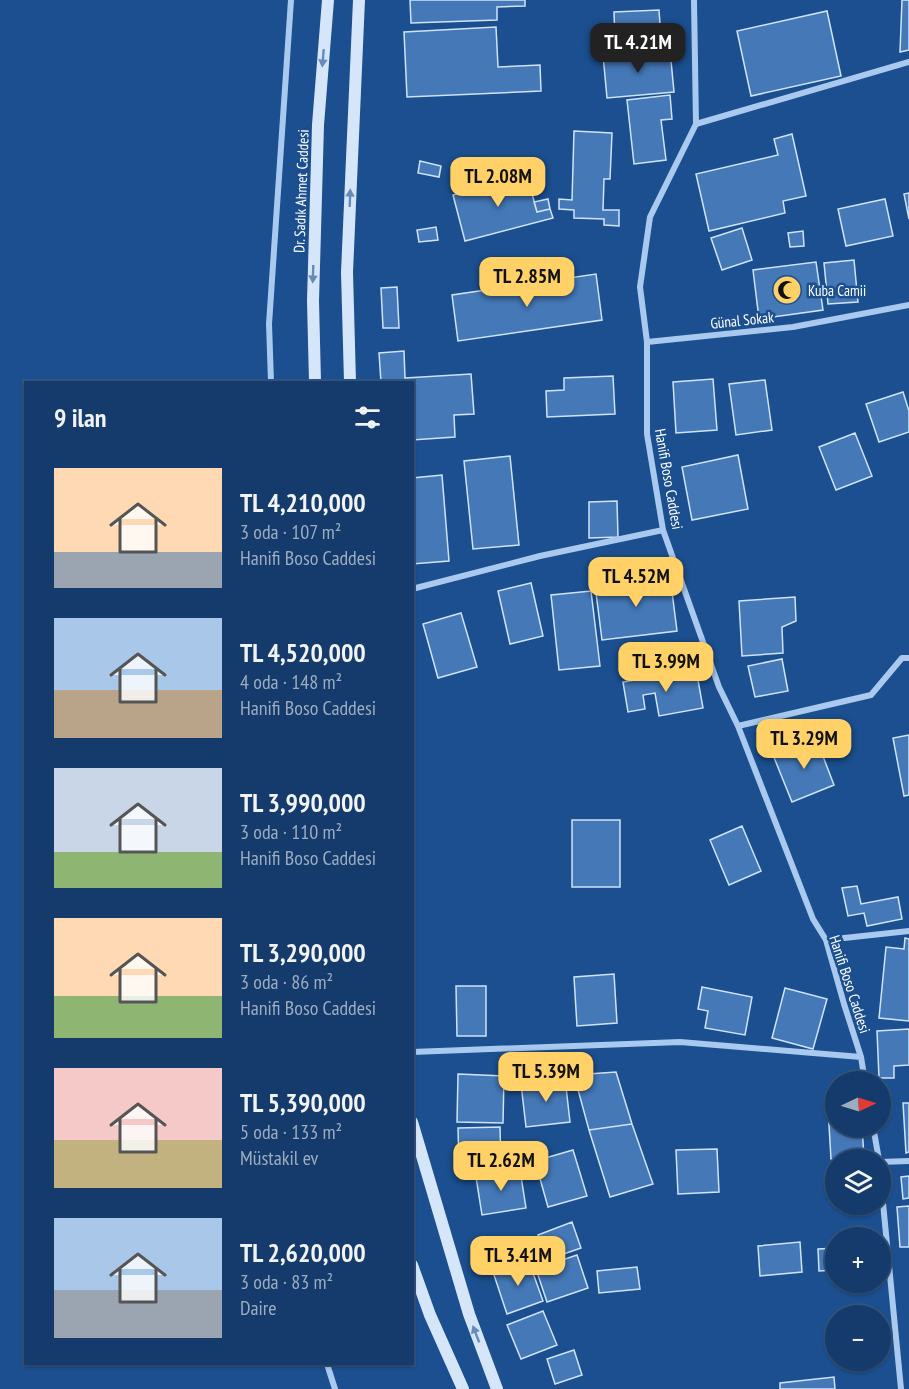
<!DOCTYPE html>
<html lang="tr">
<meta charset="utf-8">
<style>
:root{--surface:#143b6b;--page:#214673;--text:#f1f3f6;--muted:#9dadc1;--line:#33557e;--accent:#ffd166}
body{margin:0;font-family:"PT Sans Narrow",sans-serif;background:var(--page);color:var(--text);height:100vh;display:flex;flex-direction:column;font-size:22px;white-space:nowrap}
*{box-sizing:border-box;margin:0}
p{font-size:20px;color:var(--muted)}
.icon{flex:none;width:33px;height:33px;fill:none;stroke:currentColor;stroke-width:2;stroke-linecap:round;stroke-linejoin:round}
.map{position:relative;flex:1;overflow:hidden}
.panel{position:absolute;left:24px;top:381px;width:390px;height:984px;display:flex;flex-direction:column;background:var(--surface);border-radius:0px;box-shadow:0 2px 4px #0004,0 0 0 2px var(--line)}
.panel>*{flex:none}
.needle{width:39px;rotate:86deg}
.tools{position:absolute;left:825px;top:1071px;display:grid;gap:12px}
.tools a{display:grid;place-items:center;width:66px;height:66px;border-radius:50%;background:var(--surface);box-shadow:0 2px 4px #0004,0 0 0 2px var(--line);font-size:30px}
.price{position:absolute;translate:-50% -51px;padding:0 14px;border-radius:12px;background:var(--accent);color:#111;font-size:20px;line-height:39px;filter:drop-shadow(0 2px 3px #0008)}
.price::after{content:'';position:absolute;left:50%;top:36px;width:18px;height:14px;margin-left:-9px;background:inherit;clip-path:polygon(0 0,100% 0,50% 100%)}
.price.current{background:#222;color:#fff}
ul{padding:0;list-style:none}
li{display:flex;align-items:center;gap:18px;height:150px;padding:0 30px}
li span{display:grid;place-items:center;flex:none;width:168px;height:120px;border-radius:0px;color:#555}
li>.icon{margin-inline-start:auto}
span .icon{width:72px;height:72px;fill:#fffc;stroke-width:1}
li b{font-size:26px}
h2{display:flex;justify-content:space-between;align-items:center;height:72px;padding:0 30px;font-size:26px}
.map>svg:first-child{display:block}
.building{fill:#4478b7;stroke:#cfe3fa;stroke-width:1.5}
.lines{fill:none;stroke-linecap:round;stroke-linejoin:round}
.street{stroke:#a9c9ee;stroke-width:6}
.secondary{stroke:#d6e6fa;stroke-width:12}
.oneway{fill:#668bba}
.labels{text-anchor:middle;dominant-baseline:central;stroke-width:5;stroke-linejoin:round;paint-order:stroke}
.street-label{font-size:15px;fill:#fff;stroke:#1b4f8f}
.poi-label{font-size:15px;fill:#fff;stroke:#1b4f8f;text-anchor:start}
</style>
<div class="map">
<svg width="909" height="1389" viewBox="0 0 909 1389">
<rect width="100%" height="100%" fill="#1b4f8f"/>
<path class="building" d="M410 0H525V6L497 7V20L411 23Z
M902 0H909V50L900 52Z
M659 10 661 39 615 41 614 12Z
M827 11 841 76 751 96 737 31Z
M496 27 498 67 540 65 541 91 407 97 404 32Z
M670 50 674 92 607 98 603 55Z
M670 95 672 119 661 120 666 160 634 164 627 100Z
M574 131 612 133 610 179H604L603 210H619V226L604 225V219L574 218V210L559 209V199L572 200Z
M792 134 806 196 783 201 785 213 709 231 696 174 778 155 774 139Z
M420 161 441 166 439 177 418 173Z
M527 175 537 212 550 209 553 218 465 241 453 195Z
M909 193V219L904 194Z
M548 199 550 209 537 212 534 202Z
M885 199 893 236 846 246 838 209Z
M436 227 438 240 419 242 417 230Z
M742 228 752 260 722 270 711 238Z
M803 231 804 246 790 247 788 233Z
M854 260 858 302 828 304 824 263Z
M816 262 823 310 759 319 753 270Z
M596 274 602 320 458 341 452 295Z
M397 287 399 328H383L381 288Z
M404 351 405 378 471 374 474 414 454 415 455 437 412 440V382H381L379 353Z
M613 376 615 414 547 417 546 391 564 390V378Z
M713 379 717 430 676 433 673 382Z
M765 380 772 430 736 435 729 384Z
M903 392 909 411V432L879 442 866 404Z
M855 433 872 476 836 490 819 447Z
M738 455 748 509 692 520 682 467Z
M510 456 519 545 473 549 464 461Z
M442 475 449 561 412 564V478Z
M617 501 618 537 589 538V502Z
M670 576 677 631 602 640 595 585Z
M531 583 543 636 510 644 498 591Z
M591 591 600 666 559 670 551 595Z
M795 597 796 621 782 627 783 653 742 656 739 601Z
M461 613 477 667 438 678 423 624Z
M782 659 788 691 755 697 748 666Z
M696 669 703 708 659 716 655 693 643 695 645 709 628 712 623 682Z
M909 735V795L904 796 893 738Z
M816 738 834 785 792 802 773 755Z
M572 820H620V887H572Z
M742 826 761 871 729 885 710 840Z
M857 886 861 904 898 897 902 919 867 926 864 913 848 916 842 888Z
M905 938 909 939V1021L879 1018 886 947 904 949Z
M614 974 617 1023 577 1026 574 977Z
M456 986H486V1036H457Z
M702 987 752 997 745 1035 705 1028 708 1011 698 1009Z
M785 988 827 999 813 1049 772 1038Z
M909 1029V1065L894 1066V1078H879L877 1031Z
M616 1072 632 1124 589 1130 574 1075Z
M458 1074 504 1076 503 1123 457 1122Z
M565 1078 570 1122 526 1127 521 1084Z
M827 1091H836V1126H862L864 1157 831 1159Z
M903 1103H909V1152L906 1153Z
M632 1124 653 1184 610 1197 589 1130Z
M500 1127 501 1165 459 1167 458 1128Z
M717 1149 719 1192 678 1194 676 1150Z
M573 1150 587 1196 548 1207 535 1161Z
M520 1170 526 1208 482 1215 476 1177Z
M909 1176V1198L903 1199 901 1177Z
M909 1206V1247H900L897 1207Z
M572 1222 581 1248 546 1260 538 1235Z
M800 1242 802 1272 760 1276 758 1246Z
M836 1248V1270L819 1271 818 1249Z
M577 1255 588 1288 547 1302 536 1269Z
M528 1259 543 1301 507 1314 493 1272Z
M637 1267 640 1289 599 1293 597 1271Z
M543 1311 557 1345 521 1359 507 1325Z
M574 1350 582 1375 555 1384 547 1359Z
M834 1377 835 1389H780V1383Z"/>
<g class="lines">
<path class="street" d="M694 0 696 124 650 217 640 287 647 342V434L663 530 719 687 738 726 813 919 826 940 844 1004 861 1057 865 1082
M696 124 909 62
M647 342 793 327 909 305
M271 382 269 324 291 0
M412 589 540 556 663 530
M738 726 871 695 902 658H909
M826 940 909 931
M412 1052 680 1042 861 1057
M873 1126 879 1160
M880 1162 909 1161
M880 1172 901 1389
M327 1364 335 1389"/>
<path class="secondary" d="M315 382 313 301 318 125 328 0
M350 382 347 272 359 0
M412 1122 469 1314 497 1389
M412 1265 430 1315 463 1389"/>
</g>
<defs><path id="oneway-solid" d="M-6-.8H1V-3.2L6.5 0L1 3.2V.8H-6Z" transform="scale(1.5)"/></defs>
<g class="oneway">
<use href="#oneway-solid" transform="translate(323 58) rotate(95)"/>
<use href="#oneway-solid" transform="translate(350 198) rotate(-88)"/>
<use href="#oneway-solid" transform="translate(313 274) rotate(92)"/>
<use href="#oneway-solid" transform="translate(476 1334) rotate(-111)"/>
</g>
<defs>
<g id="mosque-disc" transform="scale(1.5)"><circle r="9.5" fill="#ffd166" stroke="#1b4f8f"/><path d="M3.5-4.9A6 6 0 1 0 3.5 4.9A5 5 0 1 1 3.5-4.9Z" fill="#111"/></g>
</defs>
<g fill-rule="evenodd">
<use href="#mosque-disc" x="787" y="290"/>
</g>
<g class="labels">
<g class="street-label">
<text transform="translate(301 191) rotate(-88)">Dr. Sadık Ahmet Caddesi</text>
<text transform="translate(742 320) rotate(-6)">Günal Sokak</text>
<text transform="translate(669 479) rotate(80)">Hanifi Boso Caddesi</text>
<text transform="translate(850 984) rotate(72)">Hanifi Boso Caddesi</text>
</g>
<g class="poi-label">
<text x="808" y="290">Kuba Camii</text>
</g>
</g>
</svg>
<div class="tools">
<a><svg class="needle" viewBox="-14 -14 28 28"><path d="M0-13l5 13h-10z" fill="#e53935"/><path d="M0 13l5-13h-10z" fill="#9dadc1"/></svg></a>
<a><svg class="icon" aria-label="layers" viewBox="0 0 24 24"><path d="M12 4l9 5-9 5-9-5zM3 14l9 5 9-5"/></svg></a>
<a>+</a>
<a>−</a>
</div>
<b class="price current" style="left:638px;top:74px">TL 4.21M</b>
<b class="price" style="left:498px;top:208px">TL 2.08M</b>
<b class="price" style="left:527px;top:308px">TL 2.85M</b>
<b class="price" style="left:636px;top:608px">TL 4.52M</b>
<b class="price" style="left:666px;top:693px">TL 3.99M</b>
<b class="price" style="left:804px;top:770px">TL 3.29M</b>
<b class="price" style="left:546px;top:1103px">TL 5.39M</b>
<b class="price" style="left:501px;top:1192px">TL 2.62M</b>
<b class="price" style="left:518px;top:1287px">TL 3.41M</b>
<section class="panel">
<h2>9 ilan<svg class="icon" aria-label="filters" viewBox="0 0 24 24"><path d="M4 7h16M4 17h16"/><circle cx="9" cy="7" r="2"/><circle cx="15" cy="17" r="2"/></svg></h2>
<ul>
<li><span style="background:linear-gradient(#ffd9b3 70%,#9aa5b1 0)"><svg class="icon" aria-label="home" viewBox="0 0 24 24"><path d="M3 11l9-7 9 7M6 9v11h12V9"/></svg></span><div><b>TL 4,210,000</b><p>3 oda · 107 m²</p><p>Hanifi Boso Caddesi</p></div></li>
<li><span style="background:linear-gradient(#a9c7e8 60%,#b9a48a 0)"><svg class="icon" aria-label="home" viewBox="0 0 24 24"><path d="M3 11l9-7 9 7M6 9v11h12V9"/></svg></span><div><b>TL 4,520,000</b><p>4 oda · 148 m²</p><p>Hanifi Boso Caddesi</p></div></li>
<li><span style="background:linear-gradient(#c9d6e8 70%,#8fb573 0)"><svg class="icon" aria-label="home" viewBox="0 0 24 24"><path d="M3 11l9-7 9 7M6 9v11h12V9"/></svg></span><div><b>TL 3,990,000</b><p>3 oda · 110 m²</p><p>Hanifi Boso Caddesi</p></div></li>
<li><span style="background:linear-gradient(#ffd9b3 65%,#8fb573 0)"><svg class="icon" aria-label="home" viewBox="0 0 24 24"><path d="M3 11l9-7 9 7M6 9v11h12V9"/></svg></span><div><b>TL 3,290,000</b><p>3 oda · 86 m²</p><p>Hanifi Boso Caddesi</p></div></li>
<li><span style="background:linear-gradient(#f6c9c9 60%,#c2b280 0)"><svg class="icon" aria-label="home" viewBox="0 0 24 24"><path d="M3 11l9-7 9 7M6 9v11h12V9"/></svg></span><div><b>TL 5,390,000</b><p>5 oda · 133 m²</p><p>Müstakil ev</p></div></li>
<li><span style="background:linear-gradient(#a9c7e8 60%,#9aa5b1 0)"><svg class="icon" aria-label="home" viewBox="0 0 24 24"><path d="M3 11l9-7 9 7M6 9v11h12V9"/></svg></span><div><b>TL 2,620,000</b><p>3 oda · 83 m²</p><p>Daire</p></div></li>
</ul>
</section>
</div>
